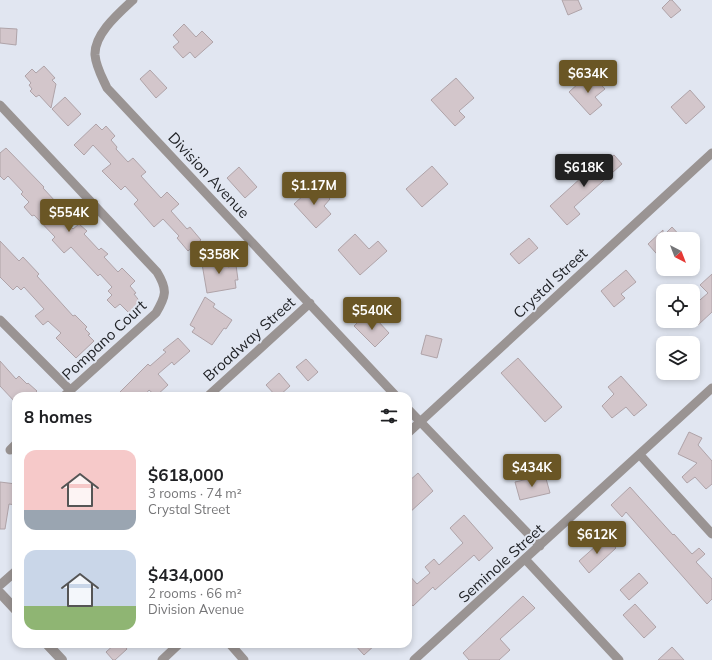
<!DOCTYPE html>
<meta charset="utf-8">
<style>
:root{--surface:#fff;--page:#f6f6f6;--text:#202124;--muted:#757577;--accent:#6a5625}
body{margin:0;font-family:Mulish,sans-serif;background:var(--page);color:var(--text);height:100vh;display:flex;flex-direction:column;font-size:15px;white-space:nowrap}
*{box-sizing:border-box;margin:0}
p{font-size:13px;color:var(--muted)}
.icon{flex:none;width:22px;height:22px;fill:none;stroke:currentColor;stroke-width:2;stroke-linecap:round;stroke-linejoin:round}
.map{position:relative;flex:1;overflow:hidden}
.side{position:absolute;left:12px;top:392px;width:400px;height:256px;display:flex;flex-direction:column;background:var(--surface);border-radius:12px;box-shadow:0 2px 6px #0003}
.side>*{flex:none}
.needle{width:26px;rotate:138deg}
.fabs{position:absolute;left:656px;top:232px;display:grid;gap:8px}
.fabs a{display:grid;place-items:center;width:44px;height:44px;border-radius:8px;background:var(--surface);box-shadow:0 2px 6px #0003;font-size:20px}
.price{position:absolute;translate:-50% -34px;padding:0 9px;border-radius:4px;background:var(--accent);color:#fff;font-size:13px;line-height:26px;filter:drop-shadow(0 1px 2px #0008)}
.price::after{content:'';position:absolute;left:50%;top:24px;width:12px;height:9px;margin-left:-6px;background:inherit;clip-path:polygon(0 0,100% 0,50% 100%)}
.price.selected{background:#222;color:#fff}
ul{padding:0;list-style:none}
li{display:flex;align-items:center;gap:12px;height:100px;padding:0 12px}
li span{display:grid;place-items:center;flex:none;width:112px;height:80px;border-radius:12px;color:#555}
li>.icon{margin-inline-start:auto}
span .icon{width:48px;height:48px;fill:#fffc;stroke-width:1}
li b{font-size:17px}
h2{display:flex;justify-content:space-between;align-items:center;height:48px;padding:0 12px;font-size:17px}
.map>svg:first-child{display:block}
.building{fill:#d3c6cb;stroke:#afa3a8}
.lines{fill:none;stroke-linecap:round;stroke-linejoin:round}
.minor{stroke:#9a9493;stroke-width:9}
.tertiary{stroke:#9a9493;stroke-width:10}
.labels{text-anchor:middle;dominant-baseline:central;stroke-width:4;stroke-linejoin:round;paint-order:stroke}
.street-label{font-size:15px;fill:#212327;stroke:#e1e6f1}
</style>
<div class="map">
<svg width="712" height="660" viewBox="0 0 712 660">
<rect width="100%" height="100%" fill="#e1e6f1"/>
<path class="building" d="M562 0H578L582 9 568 15Z
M670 0H672L681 10 671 18 662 8Z
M184 24 196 37 202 31 213 42 195 58 190 52 183 58 173 47 179 42 173 35Z
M0 28 17 29 16 45 0 43Z
M44 66 55 78 52 80 56 84 51 108 39 95 36 97 30 91 32 89 29 85 31 83 25 76 32 69 36 73Z
M150 70 167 88 156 98 140 79Z
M590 73 605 89 595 97 602 105 590 115 569 92Z
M456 78 474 98 459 111 465 117 455 126 431 100Z
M690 90 705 107 686 124 671 107Z
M65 97 81 114 68 126 52 109Z
M96 124 102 130 106 126 115 136 111 140 117 147 116 149 128 162 133 158 146 172 141 176 161 198 167 192 179 204 171 211 187 229 190 227 201 240 188 251 177 238 179 236 163 219 154 227 134 204 138 200 125 186 121 190 102 171 111 164 93 145 84 155 74 145Z
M6 148 44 187 43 188 56 202 49 208 67 226 69 225 73 229 79 224 87 231 84 234 99 250 101 248 108 254 104 257 118 272 122 268 135 281 130 286 136 293 134 294 141 303 130 314 120 304 115 308 107 300 112 295 108 291 112 287 100 274 98 276 71 247 64 253 52 240 55 237 34 215 32 216 24 207 29 202 21 194 23 192 8 176 4 180 0 176V153Z
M603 154 608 160 614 155 622 164 574 207 580 214 567 225 550 206 593 167 591 165Z
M432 166 448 184 422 207 406 189Z
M239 167 257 187 245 198 227 178Z
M316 184 330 199 324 206 331 214 316 228 294 204Z
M672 227 683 239H663V261L648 244 663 230V236Z
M355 234 369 249 378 241 387 251 360 275 338 250Z
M529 238 538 248 519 264 510 254Z
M0 241 19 261 23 257 39 274 37 276 73 316 75 315 87 327 85 329 90 334 88 335 94 341 76 358 56 338 61 333 48 321 43 325 35 316 44 309 24 287 21 290 17 286 13 290 0 277Z
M211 256V261L227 258 228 267 236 265 238 280H235L236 288 207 293 201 258Z
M626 270 636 282 621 294 625 298 614 307 601 291Z
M712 274V312L698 325 693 319V306L708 293 700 285Z
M205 297 215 304 213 307 232 320 226 329 224 328 212 345 192 332 195 328 190 325Z
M365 315 373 324 377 320 389 333 375 347 354 326Z
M426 335 442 339 437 358 421 354Z
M178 338 190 351 174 365 172 362 158 374 168 385 156 396 149 390 144 396H116L148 364 150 366 166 352 163 350Z
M518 358 562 407 545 422 501 373Z
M306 359 318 372 308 381 296 367Z
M0 361 16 379 19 376 27 384 28 383 37 391 32 396H16V403L0 386Z
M279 373 290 386 279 396H276L266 385Z
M621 376 647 405 634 416 626 407 612 418 602 406 614 394 608 387Z
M689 432 702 438 698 445 712 461V484L706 489 695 477 687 483 682 477 697 463 678 454Z
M418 473 433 491 408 514V482Z
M545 475 550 493 520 500 515 482Z
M0 482 16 484V505L9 504 5 529H0Z
M630 487 673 535 674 534 692 554 699 548 705 554 696 562 712 579V599L707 604 626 512 622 517 611 505Z
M464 515 493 548 479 561 474 555 435 590 433 587 413 606 408 600V574L417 584 430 573 425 567 434 559 439 565 463 543 450 528Z
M606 537 616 548 589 573 579 561Z
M639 573 648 583 629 600 620 590Z
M523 596 535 608 500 639 510 650 499 660H469L463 653Z
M635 604 656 627 644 638 623 615Z
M115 644H123L127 649 115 660H113L106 652Z
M354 644H376L364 655Z
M672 647 684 660H658Z"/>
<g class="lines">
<path class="minor" d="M133 0C119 13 94 34 95 55 96 67 102 77 107 88L396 396
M0 105 157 272C168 290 166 296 156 313L64 396
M0 320 70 390
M208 396 310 303
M408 409 540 546
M408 433 712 153
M10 450 16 444
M640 455 712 534
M525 559 619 660
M0 585 16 571
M230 644 244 660
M162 660 179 644
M414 660 712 388"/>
<path class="tertiary" d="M0 593 16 610
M47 644 62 660"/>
</g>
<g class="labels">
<g class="street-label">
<text transform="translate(209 175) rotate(47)">Division Avenue</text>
<text transform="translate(550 283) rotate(-43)">Crystal Street</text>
<text transform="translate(249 339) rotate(-42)">Broadway Street</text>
<text transform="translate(104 340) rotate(-43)">Pompano Court</text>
<text transform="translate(501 563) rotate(-42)">Seminole Street</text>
</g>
</g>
</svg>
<div class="fabs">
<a><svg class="needle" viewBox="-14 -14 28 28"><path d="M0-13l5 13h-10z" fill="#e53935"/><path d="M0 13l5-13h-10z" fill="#757577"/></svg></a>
<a><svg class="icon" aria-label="locate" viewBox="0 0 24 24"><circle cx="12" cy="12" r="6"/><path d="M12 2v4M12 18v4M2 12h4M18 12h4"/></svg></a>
<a><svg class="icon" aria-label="layers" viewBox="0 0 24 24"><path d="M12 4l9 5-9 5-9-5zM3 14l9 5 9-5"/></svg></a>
</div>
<b class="price" style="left:588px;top:94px">$634K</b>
<b class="price selected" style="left:584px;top:188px">$618K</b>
<b class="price" style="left:314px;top:206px">$1.17M</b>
<b class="price" style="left:69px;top:233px">$554K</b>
<b class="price" style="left:219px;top:275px">$358K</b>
<b class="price" style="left:372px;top:331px">$540K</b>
<b class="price" style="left:532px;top:488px">$434K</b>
<b class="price" style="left:597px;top:555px">$612K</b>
<section class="side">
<h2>8 homes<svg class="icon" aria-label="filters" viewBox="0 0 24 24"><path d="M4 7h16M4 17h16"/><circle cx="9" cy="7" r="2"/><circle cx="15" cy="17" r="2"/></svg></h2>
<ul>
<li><span style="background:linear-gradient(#f6c9c9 75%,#9aa5b1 0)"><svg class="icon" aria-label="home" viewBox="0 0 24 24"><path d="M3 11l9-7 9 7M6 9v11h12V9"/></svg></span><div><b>$618,000</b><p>3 rooms · 74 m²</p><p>Crystal Street</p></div></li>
<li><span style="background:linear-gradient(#c9d6e8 70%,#8fb573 0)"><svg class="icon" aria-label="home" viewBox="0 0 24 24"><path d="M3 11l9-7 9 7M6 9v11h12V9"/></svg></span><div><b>$434,000</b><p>2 rooms · 66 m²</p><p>Division Avenue</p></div></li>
</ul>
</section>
</div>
